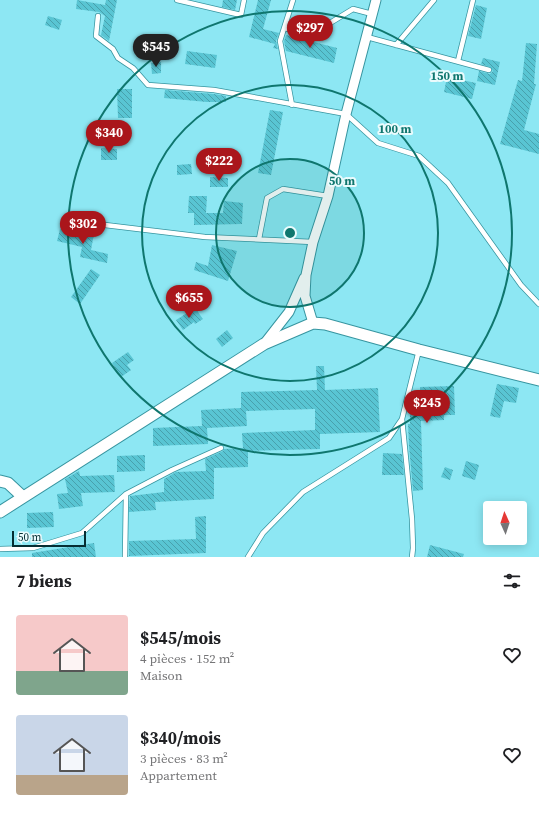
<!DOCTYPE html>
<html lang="fr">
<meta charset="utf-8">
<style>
:root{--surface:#fff;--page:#f2f2f2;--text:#202124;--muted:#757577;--accent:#aa161b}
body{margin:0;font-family:"Source Serif 4",serif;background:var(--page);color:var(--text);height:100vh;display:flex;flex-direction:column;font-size:15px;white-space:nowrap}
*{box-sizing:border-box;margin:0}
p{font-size:13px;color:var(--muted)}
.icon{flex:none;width:22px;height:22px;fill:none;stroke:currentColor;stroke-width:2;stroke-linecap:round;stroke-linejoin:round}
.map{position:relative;height:557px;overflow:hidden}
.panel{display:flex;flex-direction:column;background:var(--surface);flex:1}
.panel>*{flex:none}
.needle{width:26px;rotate:357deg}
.buttons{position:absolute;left:483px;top:501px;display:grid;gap:8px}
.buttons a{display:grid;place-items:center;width:44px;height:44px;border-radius:4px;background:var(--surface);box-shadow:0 2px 10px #0003;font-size:20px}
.scale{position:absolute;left:12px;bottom:10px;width:74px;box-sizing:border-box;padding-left:4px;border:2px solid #052e33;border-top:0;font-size:11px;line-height:14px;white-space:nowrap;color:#052e33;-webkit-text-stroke:3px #eafbfd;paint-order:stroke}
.price{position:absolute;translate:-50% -34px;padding:0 9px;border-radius:14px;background:var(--accent);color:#fff;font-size:13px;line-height:26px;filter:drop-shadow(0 1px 2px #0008)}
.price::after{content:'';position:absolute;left:50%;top:24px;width:12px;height:9px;margin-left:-6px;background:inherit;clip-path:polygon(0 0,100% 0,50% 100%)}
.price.on{background:#222;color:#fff}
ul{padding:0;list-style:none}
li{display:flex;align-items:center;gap:12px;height:100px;padding:0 16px}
li span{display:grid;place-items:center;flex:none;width:112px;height:80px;border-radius:4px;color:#555}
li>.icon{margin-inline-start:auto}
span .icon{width:48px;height:48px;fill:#fffc;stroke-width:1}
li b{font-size:17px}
h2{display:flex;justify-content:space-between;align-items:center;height:48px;padding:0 16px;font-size:17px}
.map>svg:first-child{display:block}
.building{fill:url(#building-back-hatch)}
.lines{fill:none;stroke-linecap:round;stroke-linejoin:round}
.service-casing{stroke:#3795a0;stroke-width:6}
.minor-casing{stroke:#3795a0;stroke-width:11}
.tertiary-casing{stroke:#3795a0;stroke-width:13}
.service{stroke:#fff;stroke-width:4.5}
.minor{stroke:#fff;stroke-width:9}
.tertiary{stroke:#fff;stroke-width:11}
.ring{fill:none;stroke:#0f766e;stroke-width:2}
.centre{fill:#0f766e;stroke:#eafbfd;stroke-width:2}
.ring-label{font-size:12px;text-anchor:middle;font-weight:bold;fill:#0f766e;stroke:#eafbfd;stroke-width:4;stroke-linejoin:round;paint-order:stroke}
</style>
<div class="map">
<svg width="539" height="557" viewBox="0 0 539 557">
<defs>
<pattern id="building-back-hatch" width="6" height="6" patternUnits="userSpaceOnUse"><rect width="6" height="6" fill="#59c5d3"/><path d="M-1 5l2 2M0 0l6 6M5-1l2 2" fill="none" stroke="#48a0ac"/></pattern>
</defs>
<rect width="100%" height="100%" fill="#8de7f3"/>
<path class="building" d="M77 0 105 5 106 0H117L109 41 101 35 105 16 99 12 76 9Z
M223 0H237L235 10 222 7Z
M258 0H271L263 29 279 33 276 41 278 49 273 48 275 44 249 37Z
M476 5 487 8 481 39 468 36Z
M48 16 62 20 59 30 45 25Z
M286 35 337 48 334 63 286 51 284 41Z
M526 43 537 44 534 84H536L524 130 539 134V154L500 144 518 80 522 81Z
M187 51 217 55 215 68 185 64Z
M483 58 500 62 495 85 477 81 479 71 490 74 493 71 490 67 481 64Z
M161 62V73L152 74 151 63Z
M447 77 476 83 472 99 444 92Z
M117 89H132V118H118Z
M165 90 214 94 226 96V102H207L164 98Z
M270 110 283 112 271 175 258 173Z
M101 148 117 149V160H101Z
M191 164 192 174 177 175V165Z
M210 177 228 178V187H210Z
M189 196H207L206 213H223L224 201 243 203 242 224 194 225V213H188Z
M60 229 85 235 86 232 94 234 91 250 108 254 107 263 80 257 82 247 57 241Z
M212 245 237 251 228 281 194 270 196 262 208 266Z
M91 269 100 275 80 304 71 297Z
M195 308 203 319 195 324 194 322 183 330 176 320Z
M227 330 233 338 222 347 216 339Z
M128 352 134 360 127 365 131 370 121 377 112 363Z
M316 366H324L325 390 378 388 380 432 320 434V449L248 451V467L214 468V499L155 502 156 510 129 512 130 496 164 492V479L176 472 206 471 205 459 223 451 224 449 243 448 242 433 315 430V409L246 411 247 426 207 428 208 444 153 446V428L202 426 201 410 241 408V392L317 390Z
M497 384 519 388 516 403 504 401 500 418 490 416Z
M454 386 455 415H444V420L421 421 423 490 413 491 409 446 408 424H410V409H420V387Z
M383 453 402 454 404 475H382Z
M145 455V471L117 472V456Z
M466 461 479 465 475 480 462 476Z
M445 467 453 470 450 480 441 477Z
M79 471 80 476 114 475 115 492 81 493 83 506 59 509 57 494 68 493 65 479Z
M53 512 54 527 27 528V513Z
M206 516V553L129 556V541L196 539 195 517Z
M94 543 96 557H32V553Z
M430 545 464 554 463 557H427Z"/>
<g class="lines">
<g class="service-casing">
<path id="service" d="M177 0 241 15 244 0
M98 16 96 36 113 49 118 58 133 68 148 85 214 90 346 114 378 143 419 156 448 183 521 285 539 304
M284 28 312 34 353 9 372 14
M367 37 489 70
M396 45 434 0
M458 61 473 0
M292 105 280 41 293 0
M105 225 205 237 313 242
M259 239 267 198 283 189 328 196
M0 549 33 548 82 533 126 494 172 470 221 448
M125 557 126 494
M248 557 263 533 303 492 389 438 402 419
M412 557 413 548 412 519 402 419 419 350"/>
</g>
<g class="minor-casing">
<path id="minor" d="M313 323 305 296 306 275 313 242 328 196 346 114 376 0
M264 344 289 312 304 278"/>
</g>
<g class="tertiary-casing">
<path id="tertiary" d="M0 481 8 483 23 497
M0 512 264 344 313 323 325 324 419 350 539 380"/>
</g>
<use href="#service" class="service"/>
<use href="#minor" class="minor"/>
<use href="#tertiary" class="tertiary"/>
</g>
<circle cx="290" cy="233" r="74" fill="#0f766e" fill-opacity=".12"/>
<g class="ring">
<circle cx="290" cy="233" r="74"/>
<circle cx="290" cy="233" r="148"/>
<circle cx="290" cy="233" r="222"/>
</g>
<circle cx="290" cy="233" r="6" class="centre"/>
<g class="ring-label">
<text x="447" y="80">150 m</text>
<text x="395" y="133">100 m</text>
<text x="342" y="185">50 m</text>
</g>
</svg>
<div class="buttons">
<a><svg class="needle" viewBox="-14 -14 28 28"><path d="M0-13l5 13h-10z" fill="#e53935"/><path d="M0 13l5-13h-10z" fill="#757577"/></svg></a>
</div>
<div class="scale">50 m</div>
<b class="price" style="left:310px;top:49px">$297</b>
<b class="price on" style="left:156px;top:68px">$545</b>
<b class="price" style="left:109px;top:154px">$340</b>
<b class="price" style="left:219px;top:182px">$222</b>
<b class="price" style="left:83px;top:245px">$302</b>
<b class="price" style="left:189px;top:319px">$655</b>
<b class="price" style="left:427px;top:424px">$245</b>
</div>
<section class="panel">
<h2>7 biens<svg class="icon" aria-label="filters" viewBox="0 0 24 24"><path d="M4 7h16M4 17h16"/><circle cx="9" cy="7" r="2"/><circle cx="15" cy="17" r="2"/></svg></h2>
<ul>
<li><span style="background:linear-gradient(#f6c9c9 70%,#7fa58c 0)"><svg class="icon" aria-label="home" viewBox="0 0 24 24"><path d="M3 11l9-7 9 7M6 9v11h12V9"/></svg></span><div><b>$545/mois</b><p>4 pièces · 152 m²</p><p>Maison</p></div><svg class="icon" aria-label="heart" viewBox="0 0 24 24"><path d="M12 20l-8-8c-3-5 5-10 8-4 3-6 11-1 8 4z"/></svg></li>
<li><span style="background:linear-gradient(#c9d6e8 75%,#b9a48a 0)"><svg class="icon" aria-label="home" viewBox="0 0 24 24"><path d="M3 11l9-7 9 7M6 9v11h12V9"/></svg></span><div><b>$340/mois</b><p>3 pièces · 83 m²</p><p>Appartement</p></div><svg class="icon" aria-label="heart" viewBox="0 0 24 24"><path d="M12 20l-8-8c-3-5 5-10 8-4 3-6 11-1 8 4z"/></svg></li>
</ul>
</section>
